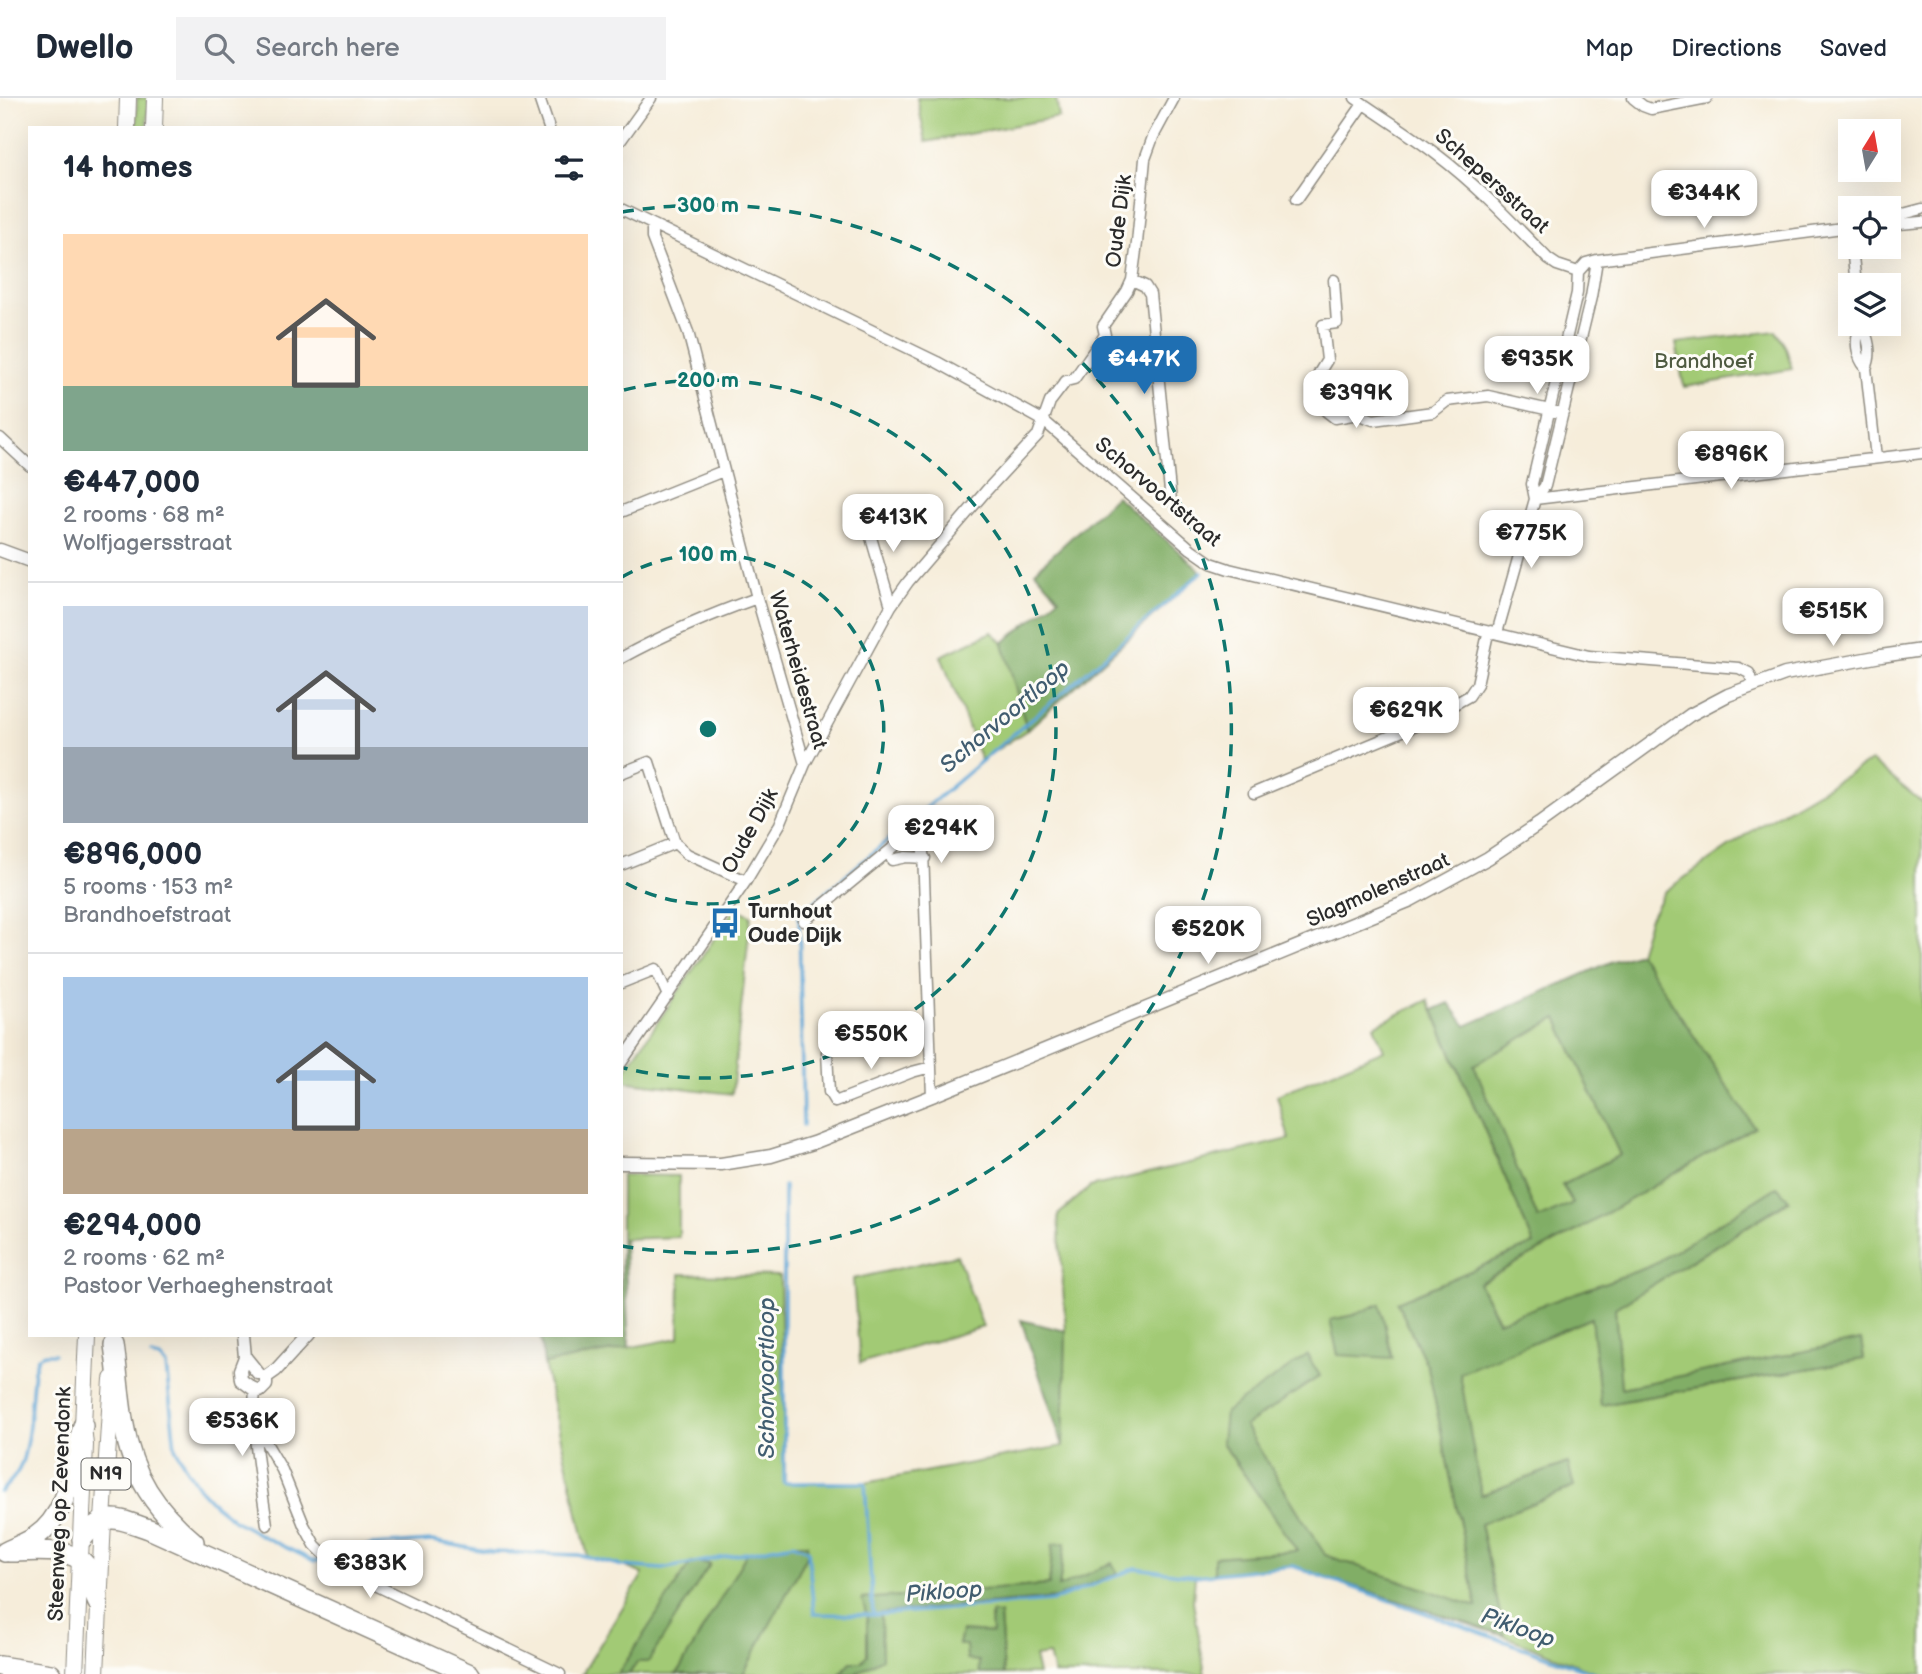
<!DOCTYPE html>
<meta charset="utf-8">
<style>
:root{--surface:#fff;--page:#f2f2f3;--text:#1f2937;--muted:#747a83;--line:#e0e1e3;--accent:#1f6fb2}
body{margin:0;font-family:"Balsamiq Sans",sans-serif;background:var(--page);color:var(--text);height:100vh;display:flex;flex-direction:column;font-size:26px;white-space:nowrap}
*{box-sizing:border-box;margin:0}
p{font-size:23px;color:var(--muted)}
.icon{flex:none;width:38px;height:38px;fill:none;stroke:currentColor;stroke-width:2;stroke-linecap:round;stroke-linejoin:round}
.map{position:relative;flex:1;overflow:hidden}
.side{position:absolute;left:28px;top:28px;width:595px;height:1211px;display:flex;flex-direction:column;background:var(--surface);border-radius:0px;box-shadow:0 7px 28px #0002}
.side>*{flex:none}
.needle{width:46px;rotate:11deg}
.tools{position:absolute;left:1838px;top:21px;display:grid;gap:14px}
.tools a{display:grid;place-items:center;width:63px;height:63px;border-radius:0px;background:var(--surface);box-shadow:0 7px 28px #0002;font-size:35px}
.price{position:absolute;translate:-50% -60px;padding:0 16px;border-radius:14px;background:#fff;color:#222;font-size:23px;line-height:46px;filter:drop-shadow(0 2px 4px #0008)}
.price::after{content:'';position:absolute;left:50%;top:42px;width:21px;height:16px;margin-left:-10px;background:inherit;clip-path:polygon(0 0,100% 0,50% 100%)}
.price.current{background:var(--accent);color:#fff}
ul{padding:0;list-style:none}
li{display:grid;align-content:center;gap:14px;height:371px;padding:0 35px}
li+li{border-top:2px solid var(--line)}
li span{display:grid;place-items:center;height:217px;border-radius:0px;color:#555}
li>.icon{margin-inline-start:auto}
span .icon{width:126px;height:126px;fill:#fffc;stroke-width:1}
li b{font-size:30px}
h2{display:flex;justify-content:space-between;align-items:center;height:84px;padding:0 35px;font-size:30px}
header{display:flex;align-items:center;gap:42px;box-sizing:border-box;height:98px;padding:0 35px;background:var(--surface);border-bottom:2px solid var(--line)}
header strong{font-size:33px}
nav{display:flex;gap:38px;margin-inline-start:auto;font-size:24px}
.search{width:490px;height:63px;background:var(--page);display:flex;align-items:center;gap:18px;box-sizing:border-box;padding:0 24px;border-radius:0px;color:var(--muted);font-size:26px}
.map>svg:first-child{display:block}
.green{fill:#a2ca75;stroke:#667a50;stroke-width:2;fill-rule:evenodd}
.forest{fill:#81ae66;stroke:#566c48;stroke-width:2;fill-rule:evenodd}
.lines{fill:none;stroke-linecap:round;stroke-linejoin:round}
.stream{stroke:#61a7d7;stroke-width:3.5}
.minor-casing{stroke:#908c82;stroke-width:13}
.tertiary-casing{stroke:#908c82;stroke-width:15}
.primary-casing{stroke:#908c82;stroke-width:18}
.motorway-casing{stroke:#908c82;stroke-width:22}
.minor{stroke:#fff;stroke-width:10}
.tertiary{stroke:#fff;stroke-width:12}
.primary{stroke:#fff;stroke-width:16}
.motorway{stroke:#fff;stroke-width:19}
.ring{fill:none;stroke:#0f766e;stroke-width:3.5;stroke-dasharray:12 9}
.labels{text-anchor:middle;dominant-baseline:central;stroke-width:6;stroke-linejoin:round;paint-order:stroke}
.shield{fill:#fdfcf7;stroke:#6a6a68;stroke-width:2}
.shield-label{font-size:19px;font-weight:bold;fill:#2b2b2b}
.street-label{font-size:21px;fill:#2b2b2b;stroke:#fdfcf7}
.park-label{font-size:21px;fill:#4f5b41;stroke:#fdfcf7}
.poi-label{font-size:21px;font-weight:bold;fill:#2b2b2b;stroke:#fdfcf7;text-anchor:start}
.water-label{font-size:23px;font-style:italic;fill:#415d70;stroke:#fdfcf7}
.centre{fill:#0f766e;stroke:#fdfcf7;stroke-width:3.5}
.ring-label{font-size:21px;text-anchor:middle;font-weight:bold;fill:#0f766e;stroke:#fdfcf7;stroke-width:6;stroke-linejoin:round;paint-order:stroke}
</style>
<header>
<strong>Dwello</strong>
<div class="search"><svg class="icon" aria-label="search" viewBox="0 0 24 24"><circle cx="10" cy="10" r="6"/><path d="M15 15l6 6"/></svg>Search here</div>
<nav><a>Map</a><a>Directions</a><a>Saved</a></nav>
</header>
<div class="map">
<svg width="1922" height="1576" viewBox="0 0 1922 1576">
<rect width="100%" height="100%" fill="#fdfcf7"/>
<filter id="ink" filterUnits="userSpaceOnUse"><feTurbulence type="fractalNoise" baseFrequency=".0143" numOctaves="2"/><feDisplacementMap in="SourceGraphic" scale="14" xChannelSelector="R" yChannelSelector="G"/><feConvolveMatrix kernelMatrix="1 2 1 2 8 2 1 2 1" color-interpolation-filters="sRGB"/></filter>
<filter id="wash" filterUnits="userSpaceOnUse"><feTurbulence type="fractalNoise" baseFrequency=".00686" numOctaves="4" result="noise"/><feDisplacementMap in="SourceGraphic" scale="28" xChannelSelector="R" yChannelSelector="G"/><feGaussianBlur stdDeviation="1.57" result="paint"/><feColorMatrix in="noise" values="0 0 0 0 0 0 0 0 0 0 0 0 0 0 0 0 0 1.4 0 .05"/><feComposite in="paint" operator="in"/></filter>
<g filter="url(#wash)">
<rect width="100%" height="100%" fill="#f6edda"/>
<path class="green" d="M137 0H148L147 30H136Z
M917 0H1056L1059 19 926 44Z
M1776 233 1786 250 1792 271 1684 289 1676 245Z
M992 534 1003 545 1027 632 981 662 941 558Z
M1871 663 1922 704V1576H1600L1505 1538 1480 1426 1574 1389 1567 1365 1481 1397 1459 1275 1591 1220 1601 1307 1864 1261 1861 1242 1621 1290 1615 1210 1789 1103 1777 1089 1651 1168 1499 1223 1479 1185 1577 1133 1754 1029 1639 855 1649 822 1664 794 1759 728Z
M735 810 751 817 732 996 621 983V978Z
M1428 902 1534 1146 1397 1204 1428 1269 1477 1509 1325 1457 1245 1328 1320 1278 1307 1257 1222 1345 1298 1453 1214 1459V1476L1195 1478 1193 1503 1205 1576H1054L1049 1557 1034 1559 1038 1576H1004L1000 1516H991L992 1535 962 1533 959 1546 966 1547 979 1563 980 1576H855L882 1560 880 1515 1056 1500 1112 1465 1059 1490 1065 1446H1053L1049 1487 863 1501 867 1519V1557L861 1564H851L840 1576H743L808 1456 807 1447 748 1455 677 1576H629L710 1467 692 1464 618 1576H582L643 1476 623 1468 588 1460 544 1266 679 1240 680 1176 780 1178 785 1385H865L1063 1348 1066 1233 1058 1117 1090 1089 1289 1041 1277 997 1384 952 1374 928ZM1380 1206 1338 1257 1331 1222 1354 1217Z
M1557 920 1620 1057 1562 1087 1574 1105 1538 1121 1473 967Z
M621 1077 679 1078V1139L621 1141Z
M957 1157 983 1229 860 1265 853 1181Z"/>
<path class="forest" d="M1116 398 1202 474 1027 632 1003 545 1059 500 1035 473Z
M1639 855 1754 1029 1576 1133 1479 1185 1498 1223 1651 1168 1777 1089 1789 1102 1615 1210 1621 1290 1861 1242 1864 1261 1601 1307 1591 1220 1460 1275 1481 1397 1568 1365 1574 1389 1480 1426 1505 1538 1293 1468 1214 1476V1459L1297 1453 1222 1344 1225 1314 1307 1257 1320 1278 1245 1328 1325 1457 1477 1509 1428 1269 1397 1204 1534 1146 1433 912 1449 905 1466 928 1613 863ZM1557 920 1620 1057 1562 1087 1573 1105 1538 1121 1474 967Z
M621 1141H624L629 1250 544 1266 540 1237H621Z
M1380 1206 1392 1260 1338 1257 1330 1222 1354 1217Z
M1021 1222 1066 1233 1063 1348Z
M1065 1445 1059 1489 1112 1465 1118 1475 1056 1500 881 1515 882 1560 855 1576H840L851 1564H861L867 1557V1519L862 1501 1049 1487 1053 1446Z
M793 1446H807L808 1456 743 1576H677L747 1455Z
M691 1464 710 1466 648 1564H637L629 1576H618Z
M991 1515 1000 1516 1004 1576H980L979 1563 967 1562 966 1547H959L962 1533 992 1535Z"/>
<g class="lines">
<path class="stream" d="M803 1027 799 817 1067 591 1202 474
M784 1088V1385H865L873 1516
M151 1258 160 1260 166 1267 175 1349 187 1372 199 1390 215 1407 235 1423 264 1439 314 1463H323
M0 1394C7 1387 14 1381 18 1373 30 1353 31 1296 34 1272L38 1259 45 1256H54
M335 1458 372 1447 432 1443 491 1454 578 1457 623 1468 662 1471 793 1446 808 1452 814 1516 873 1517 1052 1503 1136 1470 1195 1478 1293 1468 1597 1576"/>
</g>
</g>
<g filter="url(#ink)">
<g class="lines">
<g class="minor-casing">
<path id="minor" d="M539 0 549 30
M1355 0C1382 19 1410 36 1436 56 1477 87 1512 124 1548 161L1557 167 1578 174 1577 195 1532 386 1535 401
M1633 0 1643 8 1651 11 1707 0
M621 42 651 0
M1296 102 1363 6
M621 111 937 264 1044 323 1191 451 1211 465 1229 471 1589 558 1739 570 1749 575 1754 586
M1888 120 1922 111
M652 126V140L688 234 757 500 805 666
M1888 127 1922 124
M1852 149 1856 187
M1578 174 1586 165 1597 162 1850 129
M1132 182 1145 188 1150 196 1171 403
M1334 182 1337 225 1323 227 1327 262 1319 275 1326 313 1335 320 1358 316 1373 322 1433 314 1447 303 1488 298 1563 315
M1861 226C1868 238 1873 256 1866 270L1876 360
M1861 227C1854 241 1856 259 1866 270
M0 340 30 368
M1535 401 1922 355
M863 412 891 508
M621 414 723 373
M1497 535 1535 401 1545 388 1591 199 1597 162
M621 560C665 536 709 517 757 500
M621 675 649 664 675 745 687 756 746 783
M1254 695 1417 627 1469 598 1477 586 1487 540 1491 533
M892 762 906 759 925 760
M621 767 675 745
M804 823 922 726 932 998
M621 885 656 871 668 898
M827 954 829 994 835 1004 912 974 931 969
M621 965 746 783 780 726 805 666 891 508 908 484 986 393 1038 337 1050 304 1066 283 1074 281 1105 237 1103 228 1127 193 1132 182 1137 145 1145 61 1153 39 1174 0
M255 1292C251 1336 261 1383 267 1427
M256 1337 265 1343 282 1372 304 1427 315 1447 331 1463 369 1484 560 1576"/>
</g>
<g class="tertiary-casing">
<path id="tertiary" d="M0 452 30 463
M621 1065 721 1066 771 1058 813 1045 932 998 1411 802 1488 760 1539 726 1690 617 1728 597 1785 576 1881 558 1922 552
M243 1237 245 1259 258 1275
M245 1259 240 1272 241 1282 252 1290 260 1293 266 1287V1279
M266 1279 276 1272 308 1237"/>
</g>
<g class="primary-casing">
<path id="primary" d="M127 30 128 0
M154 30 155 0
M75 1576 85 1347 83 1328 87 1237
M96 1576 103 1422 112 1281"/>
</g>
<g class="motorway-casing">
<path id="motorway" d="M114 1247C118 1274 119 1301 124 1327 132 1378 156 1412 194 1444
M82 1441C106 1411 118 1421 149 1431L470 1576
M5 1454C15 1449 26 1445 35 1439 71 1415 72 1365 83 1328
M9 1454C29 1454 75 1448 87 1469 92 1475 91 1483 92 1490 93 1495 96 1501 98 1505
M0 1568 51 1576"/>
</g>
<use href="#minor" class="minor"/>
<use href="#tertiary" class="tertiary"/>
<use href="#primary" class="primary"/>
<use href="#motorway" class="motorway"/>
</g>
</g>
<g class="ring">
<path d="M622 479A175 175 0 1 1 622 783"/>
<path d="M624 292A349 349 0 1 1 624 970"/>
<path d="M622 114A524 524 0 1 1 622 1148"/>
</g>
<defs>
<g id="bus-bare" transform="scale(2.415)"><path d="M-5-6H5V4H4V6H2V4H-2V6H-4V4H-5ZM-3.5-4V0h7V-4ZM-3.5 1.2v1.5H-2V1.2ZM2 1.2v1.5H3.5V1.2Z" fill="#1f6fb2" stroke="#fdfcf7" stroke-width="2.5" paint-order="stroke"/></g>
</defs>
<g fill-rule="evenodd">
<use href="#bus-bare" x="725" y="825"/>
</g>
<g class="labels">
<rect class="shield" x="81.5" y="1360.5" width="49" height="31" rx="5"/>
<g class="shield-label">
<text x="106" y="1376">N19</text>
</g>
<g class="street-label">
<text transform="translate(1492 83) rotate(42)">Schepersstraat</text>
<text transform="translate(1119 123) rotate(-83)">Oude Dijk</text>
<text transform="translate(1158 394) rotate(40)">Schorvoortstraat</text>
<text transform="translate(798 572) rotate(74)">Waterheidestraat</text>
<text transform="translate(750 733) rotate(-61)">Oude Dijk</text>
<text transform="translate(1378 792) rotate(-24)">Slagmolenstraat</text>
<text transform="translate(60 1406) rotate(-88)">Steenweg op Zevendonk</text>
</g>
<g class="park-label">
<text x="1704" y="263">Brandhoef</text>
</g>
<g class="poi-label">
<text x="748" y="813">Turnhout<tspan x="748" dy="24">Oude Dijk</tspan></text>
</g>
<g class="water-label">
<text transform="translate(1005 619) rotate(-40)">Schorvoortloop</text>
<text transform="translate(767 1280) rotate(-90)">Schorvoortloop</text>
<text transform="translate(944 1494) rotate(-4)">Pikloop</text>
<text transform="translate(1518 1530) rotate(20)">Pikloop</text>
</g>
</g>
<circle cx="708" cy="631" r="10" class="centre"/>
<g class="ring-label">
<text x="708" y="114">300 m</text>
<text x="708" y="289">200 m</text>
<text x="708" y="463">100 m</text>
</g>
</svg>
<div class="tools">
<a><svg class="needle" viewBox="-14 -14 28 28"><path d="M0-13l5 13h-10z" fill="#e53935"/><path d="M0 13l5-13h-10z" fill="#747a83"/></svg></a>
<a><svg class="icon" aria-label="locate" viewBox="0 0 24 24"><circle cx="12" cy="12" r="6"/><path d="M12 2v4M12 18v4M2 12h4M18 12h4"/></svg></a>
<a><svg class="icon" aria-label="layers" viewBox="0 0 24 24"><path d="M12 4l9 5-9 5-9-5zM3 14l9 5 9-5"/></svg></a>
</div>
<b class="price" style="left:1704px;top:132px">€344K</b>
<b class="price current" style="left:1144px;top:298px">€447K</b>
<b class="price" style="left:1537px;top:298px">€935K</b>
<b class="price" style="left:1356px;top:332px">€399K</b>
<b class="price" style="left:1731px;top:393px">€896K</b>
<b class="price" style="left:893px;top:456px">€413K</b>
<b class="price" style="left:1531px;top:472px">€775K</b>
<b class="price" style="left:1833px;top:550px">€515K</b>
<b class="price" style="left:1406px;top:649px">€629K</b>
<b class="price" style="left:941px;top:767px">€294K</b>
<b class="price" style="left:1208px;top:868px">€520K</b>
<b class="price" style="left:871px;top:973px">€550K</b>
<b class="price" style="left:242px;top:1360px">€536K</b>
<b class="price" style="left:370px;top:1502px">€383K</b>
<section class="side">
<h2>14 homes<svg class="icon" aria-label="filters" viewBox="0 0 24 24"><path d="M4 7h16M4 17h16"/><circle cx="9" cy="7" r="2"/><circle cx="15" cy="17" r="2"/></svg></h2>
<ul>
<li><span style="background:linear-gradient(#ffd9b3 70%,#7fa58c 0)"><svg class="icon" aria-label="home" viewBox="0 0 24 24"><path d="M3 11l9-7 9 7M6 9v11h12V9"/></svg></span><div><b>€447,000</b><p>2 rooms · 68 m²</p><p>Wolfjagersstraat</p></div></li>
<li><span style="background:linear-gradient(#c9d6e8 65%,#9aa5b1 0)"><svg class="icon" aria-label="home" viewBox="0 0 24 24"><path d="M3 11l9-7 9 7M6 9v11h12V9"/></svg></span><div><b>€896,000</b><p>5 rooms · 153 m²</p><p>Brandhoefstraat</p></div></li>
<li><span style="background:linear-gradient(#a9c7e8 70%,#b9a48a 0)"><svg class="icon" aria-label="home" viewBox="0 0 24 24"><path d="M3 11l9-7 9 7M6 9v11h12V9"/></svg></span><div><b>€294,000</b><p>2 rooms · 62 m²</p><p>Pastoor Verhaeghenstraat</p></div></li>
</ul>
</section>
</div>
